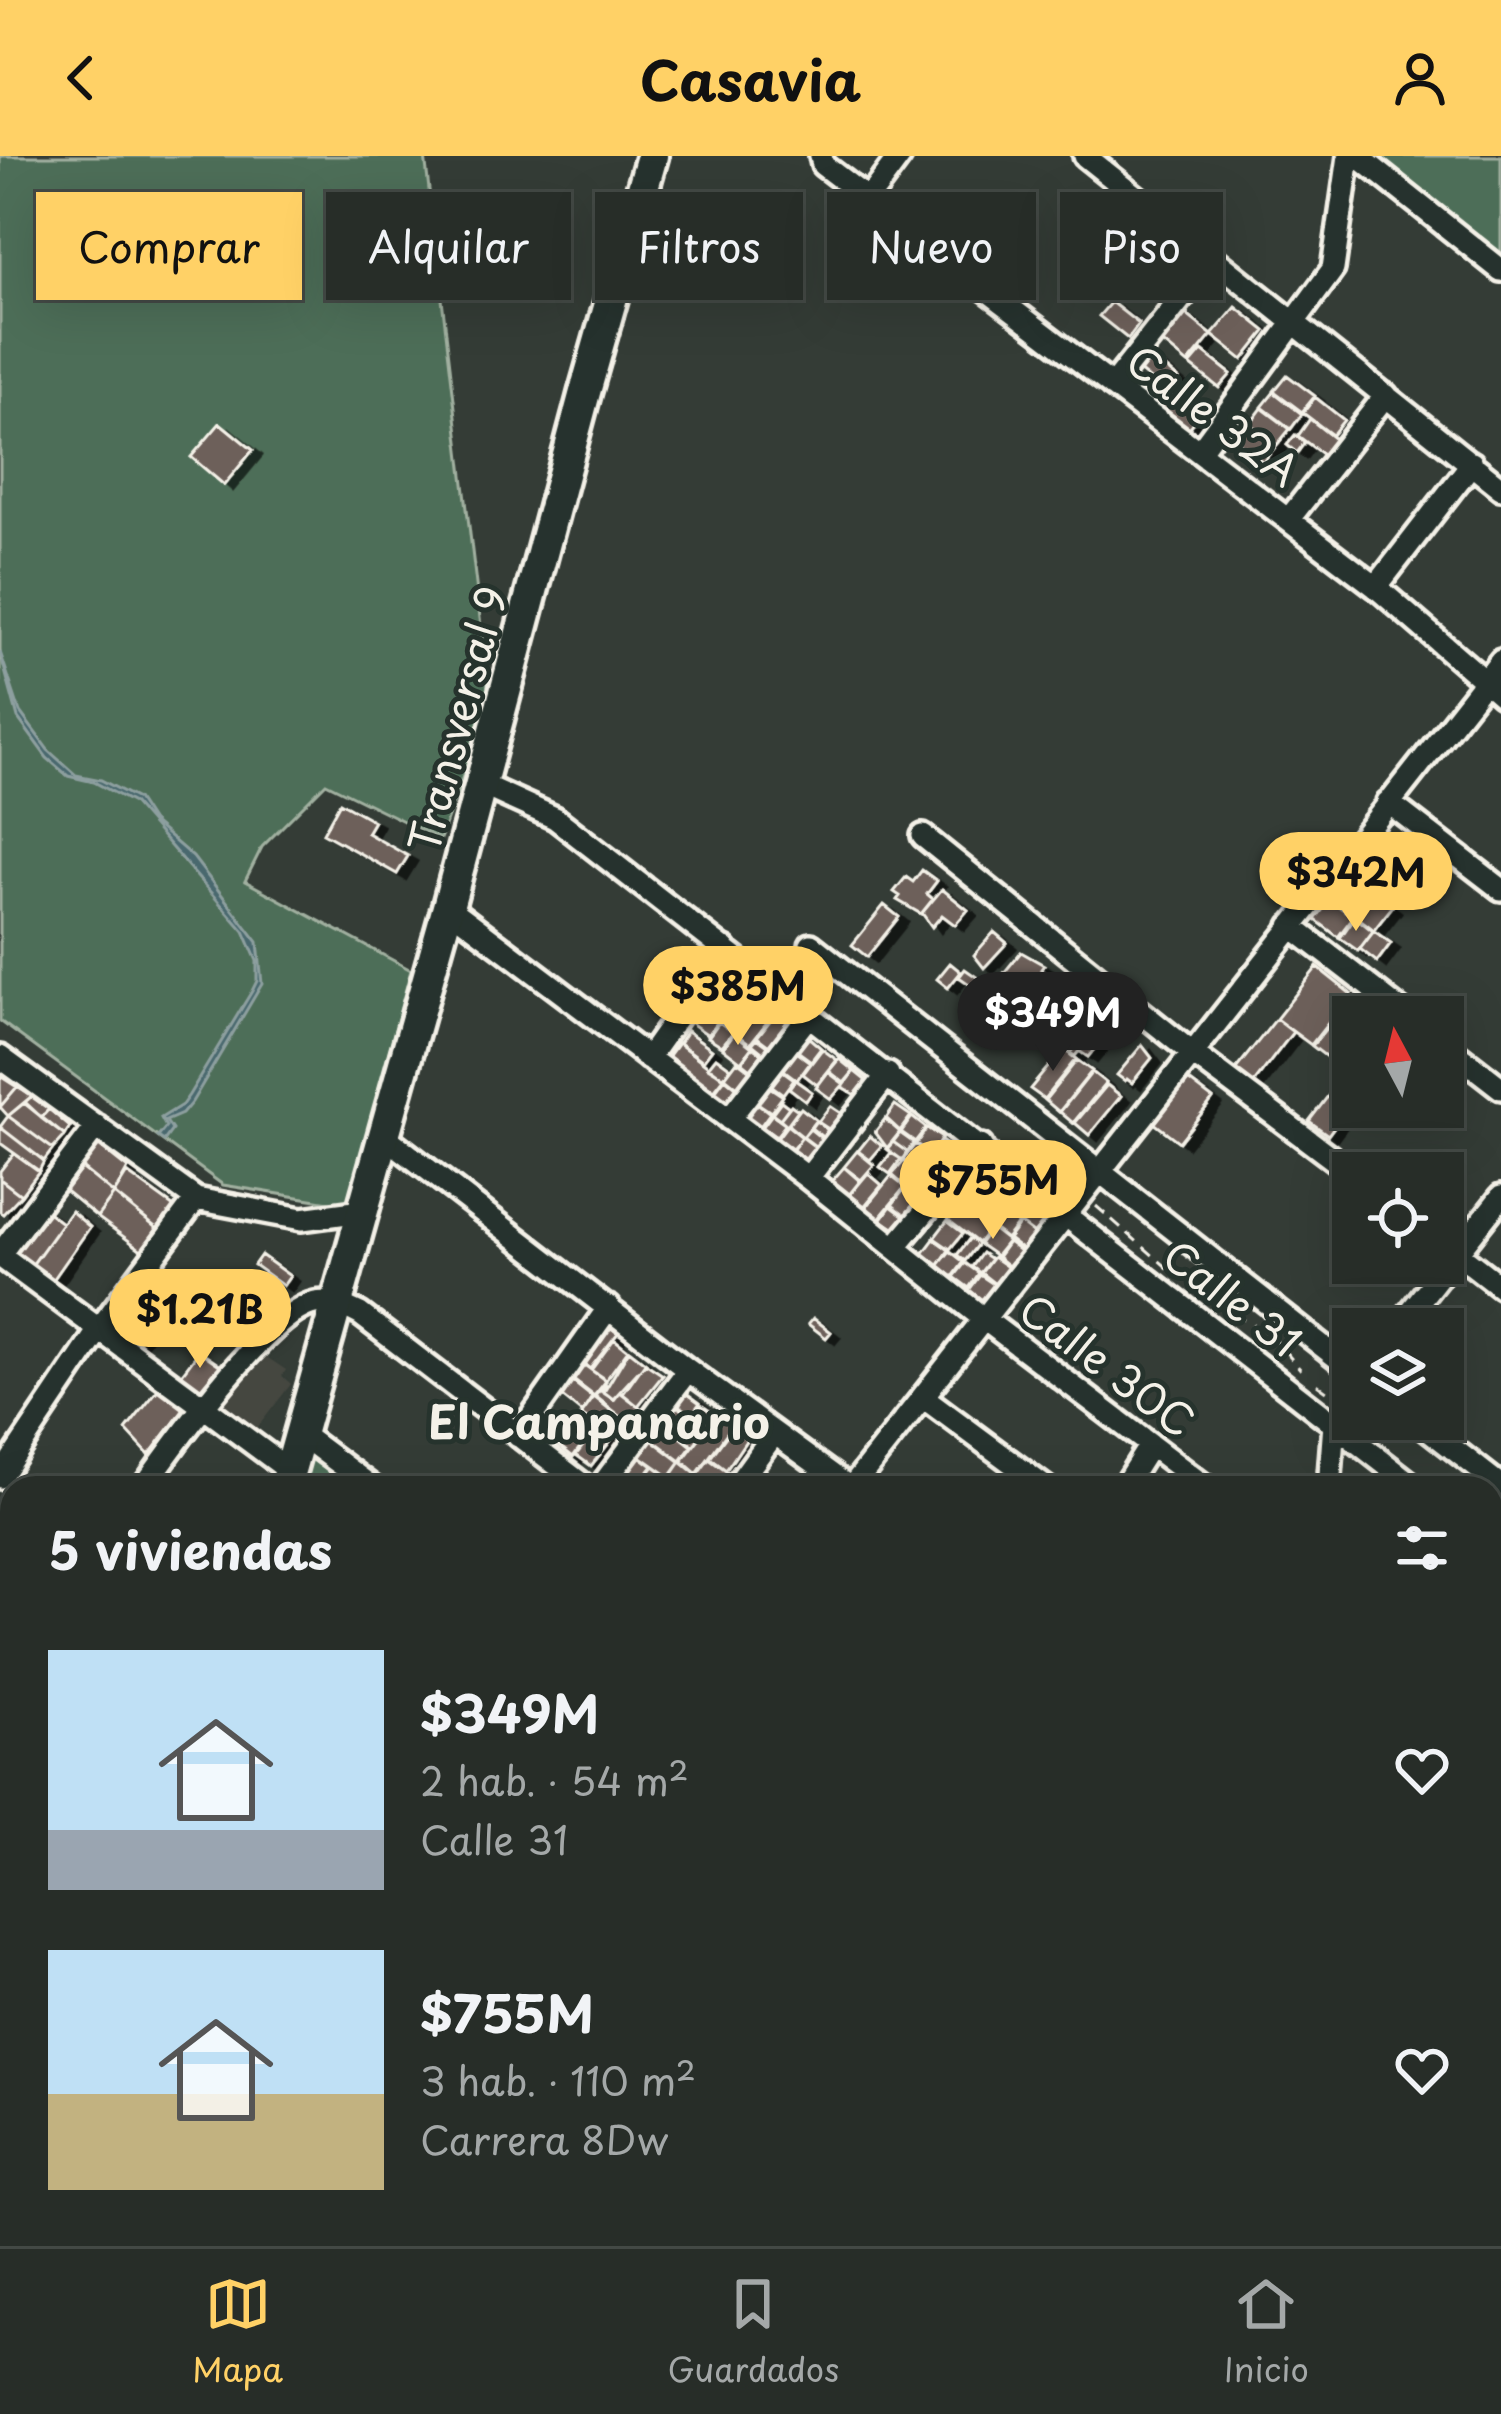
<!DOCTYPE html>
<html lang="es">
<meta charset="utf-8">
<style>
:root{--surface:#272d28;--page:#333934;--text:#f1f3f6;--muted:#a4a8a8;--line:#434945;--accent:#ffd166}
body{margin:0;font-family:"Playpen Sans",sans-serif;background:var(--page);color:var(--text);height:100vh;display:flex;flex-direction:column;font-size:45px;white-space:nowrap}
*{box-sizing:border-box;margin:0}
p{font-size:39px;color:var(--muted)}
.icon{flex:none;width:66px;height:66px;fill:none;stroke:currentColor;stroke-width:2;stroke-linecap:round;stroke-linejoin:round}
.map{position:relative;flex:1;overflow:hidden}
.drawer{position:absolute;left:0px;top:1320px;width:1503px;height:771px;display:flex;flex-direction:column;background:var(--surface);border-radius:36px 36px 0 0;box-shadow:0 12px 48px #0002,0 0 0 3px var(--line)}
.drawer>*{flex:none}
.banner{position:absolute;left:36px;top:36px;width:1431px;height:108px;display:flex;gap:24px}
.needle{width:78px;rotate:353deg}
.fabs{position:absolute;left:1332px;top:840px;display:grid;gap:24px}
.fabs a{display:grid;place-items:center;width:132px;height:132px;border-radius:0px;background:var(--surface);box-shadow:0 12px 48px #0002,0 0 0 3px var(--line);font-size:60px}
.price{position:absolute;translate:-50% -102px;padding:0 27px;border-radius:42px;background:var(--accent);color:#111;font-size:39px;line-height:78px;filter:drop-shadow(0 3px 6px #0008)}
.price::after{content:'';position:absolute;left:50%;top:72px;width:36px;height:27px;margin-left:-18px;background:inherit;clip-path:polygon(0 0,100% 0,50% 100%)}
.price.selected{background:#222;color:#fff}
ul{padding:0;list-style:none}
li{display:flex;align-items:center;gap:36px;height:300px;padding:0 48px}
li span{display:grid;place-items:center;flex:none;width:336px;height:240px;border-radius:0px;color:#555}
li>.icon{margin-inline-start:auto}
span .icon{width:144px;height:144px;fill:#fffc;stroke-width:1}
li b{font-size:51px}
h2{display:flex;justify-content:space-between;align-items:center;height:144px;padding:0 48px;font-size:51px}
.tag{padding:0 42px;border-radius:0px;background:var(--surface);box-shadow:0 12px 48px #0002,0 0 0 3px var(--line);font-size:42px;line-height:108px}
.tag.selected{background:var(--accent);color:#111}
header{display:flex;justify-content:space-between;align-items:center;height:156px;padding:0 48px;background:var(--accent);color:#111;font-size:54px;font-weight:700}
.dock{display:flex;justify-content:space-around;align-items:center;height:168px;border-top:3px solid var(--line);background:var(--surface);font-size:33px;color:var(--muted)}
.dock a{display:grid;justify-items:center;gap:6px}
.dock .selected{color:var(--accent)}
.map>svg:first-child{display:block}
.built{fill:#454741}
.green{fill:#4e6e58;stroke:#a1b0a0;stroke-width:3}
.water{fill:#48686e;stroke:#8d9f9f;stroke-width:3}
.building{fill:#6d605a;stroke:#f4f1e8;stroke-width:3;filter:url(#shadow)}
.lines{fill:none;stroke-linecap:round;stroke-linejoin:round}
.street-casing{stroke:#f4f1e8;stroke-width:30}
.secondary-casing{stroke:#f4f1e8;stroke-width:39}
.path{stroke:#f4f1e8;stroke-width:3;stroke-dasharray:12 9;stroke-linecap:butt}
.street{stroke:#26332d;stroke-width:21}
.secondary{stroke:#26332d;stroke-width:30}
.labels{text-anchor:middle;dominant-baseline:central;stroke-width:10;stroke-linejoin:round;paint-order:stroke}
.street-label{font-size:42px;fill:#f4f1e8;stroke:#26332d}
.neighbourhood-label{font-size:45px;font-weight:bold;fill:#f4f1e8;stroke:#26332d}
</style>
<header><svg class="icon" aria-label="back" viewBox="0 0 24 24"><path d="M15 5l-7 7 7 7"/></svg>Casavia<svg class="icon" aria-label="person" viewBox="0 0 24 24"><circle cx="12" cy="8" r="4"/><path d="M4 21q1-7 8-7t8 7"/></svg></header>
<div class="map">
<svg width="1501" height="2090" viewBox="0 0 1501 2090">
<defs>
<filter id="shadow"><feDropShadow dx="9" dy="5.5" stdDeviation="0" flood-color="#0009"/></filter>
</defs>
<rect width="100%" height="100%" fill="#343c36"/>
<filter id="ink" filterUnits="userSpaceOnUse"><feTurbulence type="fractalNoise" baseFrequency=".00833" numOctaves="2"/><feDisplacementMap in="SourceGraphic" scale="24" xChannelSelector="R" yChannelSelector="G"/><feConvolveMatrix kernelMatrix="1 2 1 2 8 2 1 2 1" color-interpolation-filters="sRGB"/></filter>
<g filter="url(#ink)">
<path class="built" d="M259 1196 286 1214 282 1220 291 1228 254 1276 217 1248Z"/>
<path class="green" d="M0 0H425L490 546 440 683 326 627 262 691 245 725 411 814 348 1049 223 1029 0 865Z
M1371 0H1501V104Z
M298 1293 351 1332H287Z"/>
<path class="water" d="M0 496 20 556 48 594 76 619 101 624 137 643 152 666 193 701 258 786 262 828 192 946 182 958 166 965 172 974 164 985 158 981 166 971 161 962 182 949 189 939 252 835 257 825V805L244 775 133 647 94 626 68 620 47 602 18 562Z"/>
<path class="building" d="M1144 103 1177 129 1166 143 1133 116Z
M1111 146 1139 168 1128 183 1099 160Z
M1236 151 1266 175 1243 204 1212 179Z
M1181 154 1212 179 1188 208 1158 183Z
M1202 195 1231 218 1219 232 1190 209Z
M1150 199 1179 223 1167 238 1138 214Z
M1287 219 1315 240 1302 256 1274 235Z
M1274 236 1302 258 1291 273 1262 251Z
M1169 238 1198 261 1187 275 1158 252Z
M1315 241 1344 264 1332 279 1303 257Z
M1262 252 1290 273 1277 289 1250 268Z
M1310 263 1335 283 1323 299 1298 280Z
M220 267 253 294 224 329 191 301Z
M1249 268 1276 290 1263 306 1236 284Z
M1295 279 1305 286 1297 297 1287 289Z
M340 646 374 665 367 677 408 700 397 718 323 677Z
M922 714 937 725 927 738 933 743 921 758 897 744 900 740 894 736 906 721 913 726Z
M1352 719 1374 736 1354 761 1333 745Z
M942 733 968 754 955 769 942 759 932 771 922 757Z
M1374 737 1392 751 1374 774 1356 760Z
M1328 742 1353 761 1338 781 1313 762Z
M884 749 899 761 867 801 852 789Z
M1355 761 1373 775 1358 795 1340 782Z
M1374 775 1391 787 1377 806 1360 793Z
M994 776 1007 787 984 812 974 799Z
M1021 796 1044 809 1041 813 1046 818 1017 855 990 834Z
M950 807 961 816 948 832 937 823Z
M1317 811 1351 838 1311 889 1276 863Z
M965 813 978 822 972 830 959 821Z
M728 815 746 829 719 863 702 850Z
M745 833 760 844 735 876 720 865Z
M1073 839 1088 847 1074 864 1061 854Z
M1348 844 1365 857 1353 861V872L1329 903 1312 890Z
M760 845 775 856 750 888 736 877Z
M1088 847 1098 859 1086 874 1074 865Z
M702 853 718 865 708 879 691 867Z
M1061 854 1073 864 1060 880 1052 874 1048 879 1043 875Z
M776 857 792 868 773 893 757 881Z
M1099 859 1115 867 1101 885 1087 875Z
M1276 863 1293 876 1250 932 1232 918Z
M1074 865 1086 875 1070 896 1066 893 1070 887 1062 881Z
M719 866 733 876 722 890 708 881Z
M687 875 712 893 703 905 679 887Z
M1353 875V909L1348 916 1331 904Z
M1086 876 1100 886 1088 901 1079 895 1075 900 1070 897Z
M734 877 752 891 741 906 723 892Z
M807 880 821 892 811 905 796 894Z
M757 882 772 893 767 900 752 888Z
M678 887 724 922 713 936 667 902Z
M1142 889 1152 902 1132 927 1127 923 1125 925 1117 919Z
M753 891 767 901 756 917 742 906Z
M822 893 837 904 817 929 803 918Z
M1063 893 1076 903 1044 943 1030 933Z
M794 894 810 906 797 924 781 912Z
M716 901 731 912 724 921 708 911Z
M839 903 854 915 844 927 829 915Z
M1077 904 1092 915 1059 956 1045 944Z
M737 905 753 917 740 933 725 921Z
M779 912 794 923 783 938 768 927Z
M854 915 869 927 859 941 842 931Z
M828 916 844 928 831 943 816 932Z
M1092 916 1106 927 1073 967 1060 956Z
M0 920 17 931 0 951Z
M725 922 741 935 729 950 713 938Z
M1341 923 1353 932V945L1328 979 1309 965Z
M795 924 812 936 806 945 789 932Z
M1188 924 1213 943 1179 986 1154 967Z
M1107 929 1121 940 1089 979 1075 967Z
M768 930 783 940 771 956 756 946Z
M17 931 32 940 8 960 0 951Z
M32 940 49 953 41 961 25 946Z
M781 945 789 951 780 963 772 957Z
M756 946 770 957 759 972 744 962Z
M24 947 65 980 53 993 8 960Z
M791 949 798 954 787 969 780 963Z
M895 949 911 960 900 975 886 962Z
M830 950 845 960 833 976 818 966Z
M801 952 816 964 803 981 788 969Z
M49 953 70 971 65 980 41 962Z
M772 958 786 968 774 983 760 974Z
M8 960 53 993 44 1005 0 971Z
M912 961 926 972 915 986 901 976Z
M885 963 900 976 887 992 875 976Z
M816 965 832 977 826 984 811 972Z
M787 969 802 981 789 997 775 985Z
M0 971 44 1005 39 1015 0 987Z
M927 972 942 982 931 998 916 988Z
M810 973 825 985 819 993 803 981Z
M900 977 914 987 907 996 893 986Z
M870 980 882 990 870 1004 858 995Z
M802 981 818 993 806 1009 790 997Z
M90 983 128 1013 114 1038 73 1005Z
M941 985 958 996 948 1010 932 999Z
M893 986 907 996 902 1004 887 993Z
M915 988 930 999 918 1014 903 1004Z
M857 995 874 1009 861 1024 844 1011Z
M14 997 39 1015 21 1039 0 1023V1015Z
M891 997 901 1003 890 1018 880 1011Z
M73 1005 114 1038 97 1061 57 1028Z
M904 1005 918 1017 907 1032 892 1019Z
M844 1011 860 1025 848 1040 831 1026Z
M127 1017 174 1051 160 1075 114 1038Z
M868 1017 882 1029 862 1053 848 1041Z
M919 1017 933 1028 922 1044 908 1033Z
M985 1017 1000 1028 990 1041 975 1030Z
M891 1020 905 1031 877 1065 864 1053Z
M0 1023 21 1039 3 1058 0 1056Z
M1001 1028 1015 1039 1004 1053 991 1043Z
M905 1032 921 1044 908 1061 892 1049Z
M973 1032 988 1043 977 1059 961 1048Z
M1017 1036 1033 1048 1020 1065 1005 1053Z
M114 1038 160 1075 144 1096 97 1061Z
M37 1048 62 1067 32 1109 8 1096Z
M959 1049 990 1072 978 1087 948 1064Z
M1034 1049 1050 1062 1037 1080 1020 1067Z
M891 1050 907 1062 898 1075 881 1064Z
M1004 1054 1019 1066 1006 1083 991 1071Z
M71 1055 90 1071 53 1124 32 1109Z
M947 1065 963 1077 950 1093 934 1082Z
M1020 1067 1037 1080 1025 1096 1008 1083Z
M991 1072 1008 1085 996 1100 979 1088Z
M970 1082 978 1088 965 1105 957 1099Z
M934 1083 949 1094 938 1110 922 1099Z
M1008 1086 1024 1098 1012 1113 997 1101Z
M950 1095 964 1106 953 1121 938 1110Z
M982 1097 991 1103 980 1117 972 1111Z
M261 1099 290 1120 283 1130 254 1109Z
M993 1101 1012 1114 1000 1132 981 1117Z
M965 1107 979 1117 969 1132 954 1121Z
M163 1110 204 1139 188 1160 148 1130Z
M980 1119 998 1131 986 1147 969 1134Z
M146 1131 165 1145 136 1186 116 1171Z
M813 1162 831 1176 826 1182 808 1168Z
M602 1165 618 1177 590 1213 575 1201Z
M614 1183 628 1194 606 1224 591 1214Z
M629 1194 646 1207 613 1243 604 1236Z
M199 1195 221 1210 201 1236 180 1220Z
M575 1202 606 1225 594 1240 564 1217Z
M645 1207 663 1219 638 1250 623 1238Z
M563 1218 592 1241 582 1257 552 1233Z
M167 1222 184 1254 149 1299 126 1274Z
M606 1227 602 1236 614 1244 620 1236 642 1253 630 1268 595 1240Z
M685 1236 700 1247 691 1259 677 1247Z
M594 1241 626 1266 614 1281 581 1259Z
M676 1249 691 1260 686 1267 671 1256Z
M701 1249 716 1259 693 1290 680 1279Z
M668 1256 686 1269 678 1277 662 1265Z
M717 1259 732 1270 697 1318 682 1305Z
M581 1261 595 1271 573 1301 558 1289Z
M661 1265 692 1290 681 1305 649 1281Z
M598 1270 613 1282 591 1310 576 1299Z
M732 1272 747 1283 726 1314 710 1302Z
M648 1281 681 1306 670 1321 636 1297Z
M638 1299 653 1310 636 1332H619L614 1328Z
M709 1303 730 1318 720 1332H684L670 1322 681 1306 697 1319Z
M654 1310 669 1321 661 1332H637Z
M0 1425 12 1434V1448L0 1464Z
M12 1451V1496L11 1497 0 1488V1467Z
M12 1516V1560L0 1548V1533Z
M0 1556 12 1563V1579L0 1597Z
M12 1596V1646L11 1647 0 1630V1614Z
M7 1757 12 1762 8 1781 0 1775V1767Z
M12 1924V1970L0 1961V1942Z
M1494 2030 1501 2034V2040L1491 2055Z
M1501 2041V2061L1491 2074V2055Z
M0 2052 12 2057V2079H54L51 2090H0Z
M1338 2079H1369L1362 2090H1330Z
M1428 2079H1457L1449 2090H1434L1425 2083Z
M1457 2079H1474L1465 2090H1449Z
M1474 2079H1488L1479 2090H1465Z
M1488 2079 1499 2085 1495 2090H1479Z"/>
<g class="lines">
<g class="street-casing">
<path id="street" d="M821 0 823 9 1376 431 1501 539
M1085 0 1501 332
M1358 0 1501 114
M868 43 900 0
M1112 230 1213 102
M1199 296 1333 113 1349 0
M1288 364 1386 239
M1376 431 1472 307
M482 629 555 662 1416 1332
M1388 646 1501 733
M923 680 1192 897 1353 1018
M448 751 808 1022 984 1163 1207 1332
M1291 770 1409 861
M811 789 1353 1214
M1443 887 1501 932
M0 901 196 1043 302 1063 362 1055
M648 902 725 793
M729 963 810 858
M382 978 688 1214 850 1332
M808 1022 888 918
M1443 1086 1501 1131
M895 1091 981 990
M0 1098 97 970
M0 1100 290 1315
M1397 1173 1501 1041
M923 1241 1046 1332
M1415 1263 1501 1330
M298 1276 373 1332
M518 1280 609 1151
M0 1321 100 1172 196 1043
M143 1332C172 1291 268 1156 315 1147 332 1144 346 1151 360 1158L587 1332
M600 1332 688 1214
M735 1332 774 1278
M851 1332 1501 505
M1123 1332 1150 1289
M1329 1332 1334 1268
M1491 1391 1501 1398
M0 1400 12 1409
M0 1533 12 1516
M1491 1560 1501 1548
M0 1680 12 1663
M1491 1682 1501 1690
M0 1701 12 1710
M1491 1828 1501 1836
M0 1904 12 1887
M1491 1948 1501 1931
M1491 2001 1501 2008
M0 2011 12 2020
M301 2079 316 2090
M562 2079 577 2090 585 2079
M620 2079 635 2090
M810 2079 825 2090
M1009 2079 1024 2090
M1202 2079 1218 2090
M1396 2079 1410 2090
M255 2090 263 2079
M448 2090 456 2079
M700 2090 709 2079
M943 2090 952 2079
M1312 2090 1320 2079"/>
</g>
<g class="secondary-casing">
<path id="secondary" d="M285 1332 448 751 585 236 652 0
M80 2090 83 2079"/>
</g>
<path class="path" d="M1041 1013 1063 1027
M1096 1050 1170 1114
M1215 1148 1271 1179 1301 1214
M1317 1228 1338 1243"/>
<use href="#street" class="street"/>
<use href="#secondary" class="secondary"/>
</g>
</g>
<g class="labels">
<g class="street-label">
<text transform="translate(1214 258) rotate(37)">Calle 32A</text>
<text transform="translate(456 563) rotate(-75)">Transversal 9</text>
<text transform="translate(1233 1141) rotate(38)">Calle 31</text>
<text transform="translate(1108 1208) rotate(37)">Calle 30C</text>
</g>
<g class="neighbourhood-label">
<text x="599" y="1264">El Campanario</text>
</g>
</g>
</svg>
<div class="fabs">
<a><svg class="needle" viewBox="-14 -14 28 28"><path d="M0-13l5 13h-10z" fill="#e53935"/><path d="M0 13l5-13h-10z" fill="#a4a8a8"/></svg></a>
<a><svg class="icon" aria-label="locate" viewBox="0 0 24 24"><circle cx="12" cy="12" r="6"/><path d="M12 2v4M12 18v4M2 12h4M18 12h4"/></svg></a>
<a><svg class="icon" aria-label="layers" viewBox="0 0 24 24"><path d="M12 4l9 5-9 5-9-5zM3 14l9 5 9-5"/></svg></a>
</div>
<b class="price" style="left:1356px;top:778px">$342M</b>
<b class="price" style="left:738px;top:892px">$385M</b>
<b class="price selected" style="left:1053px;top:918px">$349M</b>
<b class="price" style="left:993px;top:1086px">$755M</b>
<b class="price" style="left:200px;top:1215px">$1.21B</b>
<div class="banner">
<a class="tag selected">Comprar</a>
<a class="tag">Alquilar</a>
<a class="tag">Filtros</a>
<a class="tag">Nuevo</a>
<a class="tag">Piso</a>
</div>
<section class="drawer">
<h2>5 viviendas<svg class="icon" aria-label="filters" viewBox="0 0 24 24"><path d="M4 7h16M4 17h16"/><circle cx="9" cy="7" r="2"/><circle cx="15" cy="17" r="2"/></svg></h2>
<ul>
<li><span style="background:linear-gradient(#bfe0f5 75%,#9aa5b1 0)"><svg class="icon" aria-label="home" viewBox="0 0 24 24"><path d="M3 11l9-7 9 7M6 9v11h12V9"/></svg></span><div><b>$349M</b><p>2 hab. · 54 m²</p><p>Calle 31</p></div><svg class="icon" aria-label="heart" viewBox="0 0 24 24"><path d="M12 20l-8-8c-3-5 5-10 8-4 3-6 11-1 8 4z"/></svg></li>
<li><span style="background:linear-gradient(#bfe0f5 60%,#c2b280 0)"><svg class="icon" aria-label="home" viewBox="0 0 24 24"><path d="M3 11l9-7 9 7M6 9v11h12V9"/></svg></span><div><b>$755M</b><p>3 hab. · 110 m²</p><p>Carrera 8Dw</p></div><svg class="icon" aria-label="heart" viewBox="0 0 24 24"><path d="M12 20l-8-8c-3-5 5-10 8-4 3-6 11-1 8 4z"/></svg></li>
</ul>
</section>
</div>
<nav class="dock">
<a class="selected"><svg class="icon" aria-label="map" viewBox="0 0 24 24"><path d="M3 6l6-2 6 2 6-2v14l-6 2-6-2-6 2zM9 4v14M15 6v14"/></svg>Mapa</a>
<a><svg class="icon" aria-label="saved" viewBox="0 0 24 24"><path d="M7 4h10v16l-5-4-5 4z"/></svg>Guardados</a>
<a><svg class="icon" aria-label="home" viewBox="0 0 24 24"><path d="M3 11l9-7 9 7M6 9v11h12V9"/></svg>Inicio</a>
</nav>
